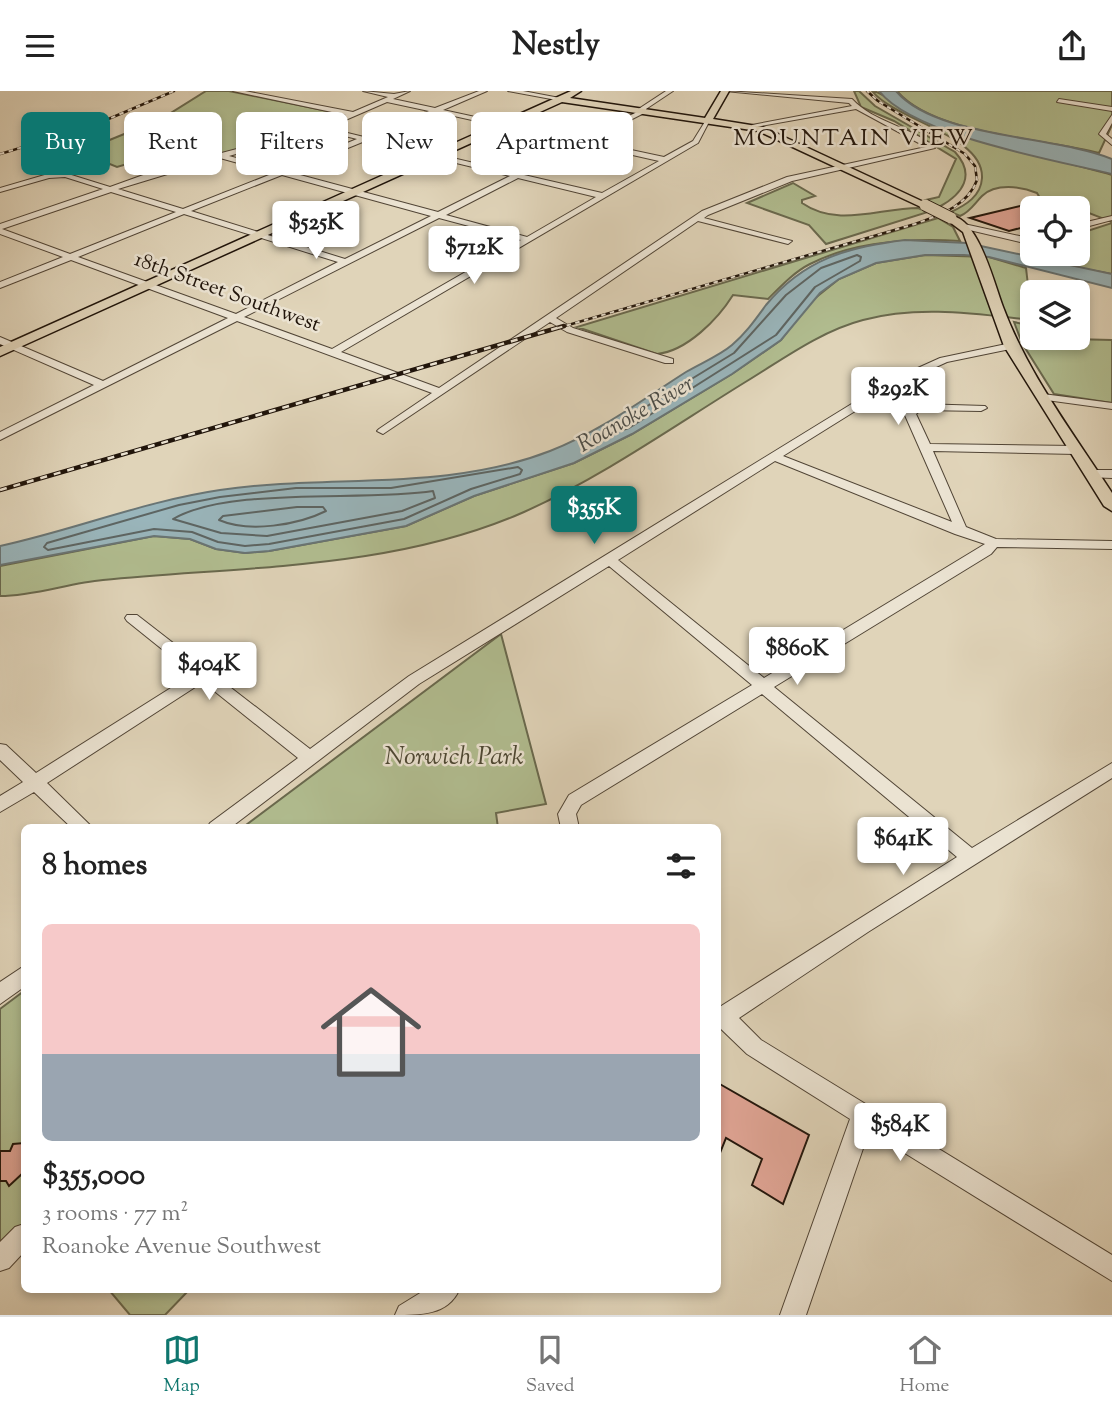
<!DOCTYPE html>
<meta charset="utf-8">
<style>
:root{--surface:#fff;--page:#f2f2f2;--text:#222;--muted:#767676;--line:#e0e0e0;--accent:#0f766e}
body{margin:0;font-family:"Sorts Mill Goudy",serif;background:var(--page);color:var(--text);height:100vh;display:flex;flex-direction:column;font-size:26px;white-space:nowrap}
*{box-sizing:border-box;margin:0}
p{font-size:23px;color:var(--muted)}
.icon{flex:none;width:38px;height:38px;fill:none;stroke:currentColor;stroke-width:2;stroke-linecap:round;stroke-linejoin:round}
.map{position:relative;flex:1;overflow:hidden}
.panel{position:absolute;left:21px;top:733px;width:700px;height:469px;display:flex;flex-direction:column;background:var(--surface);border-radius:10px;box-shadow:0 4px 10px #0003}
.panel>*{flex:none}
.hud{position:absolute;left:21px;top:21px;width:700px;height:63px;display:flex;gap:14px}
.controls{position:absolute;left:1020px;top:105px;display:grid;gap:14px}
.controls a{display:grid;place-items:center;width:70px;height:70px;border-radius:10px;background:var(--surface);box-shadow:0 4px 10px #0003;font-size:35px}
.price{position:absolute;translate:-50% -60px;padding:0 16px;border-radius:7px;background:#fff;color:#222;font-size:23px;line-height:46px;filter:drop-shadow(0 2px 4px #0008)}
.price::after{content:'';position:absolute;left:50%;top:42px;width:21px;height:16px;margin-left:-10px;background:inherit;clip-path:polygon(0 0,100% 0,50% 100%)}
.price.current{background:var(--accent);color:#fff}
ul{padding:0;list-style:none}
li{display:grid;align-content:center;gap:14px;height:371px;padding:0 21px}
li+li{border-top:2px solid var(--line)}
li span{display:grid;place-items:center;height:217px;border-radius:10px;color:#555}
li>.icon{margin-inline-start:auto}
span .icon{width:126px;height:126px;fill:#fffc;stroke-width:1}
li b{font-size:30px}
h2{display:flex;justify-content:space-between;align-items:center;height:84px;padding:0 21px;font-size:30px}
.chip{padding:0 24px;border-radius:10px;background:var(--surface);box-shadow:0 4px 10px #0003;font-size:24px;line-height:63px}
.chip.current{background:var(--accent);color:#fff}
header{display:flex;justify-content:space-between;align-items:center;height:91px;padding:0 21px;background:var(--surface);font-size:32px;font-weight:700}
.menu{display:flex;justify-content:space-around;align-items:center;height:98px;border-top:2px solid var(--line);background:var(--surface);font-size:19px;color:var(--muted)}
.menu a{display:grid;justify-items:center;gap:4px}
.menu .current{color:var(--accent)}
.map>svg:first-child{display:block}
.green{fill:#b1bd90;stroke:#69694e;stroke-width:2}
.water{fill:#99b5bb;stroke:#697575;stroke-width:2}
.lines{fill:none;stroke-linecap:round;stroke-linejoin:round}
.shore{stroke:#5d6563;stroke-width:2}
.building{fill:#e2a697;stroke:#21150b;stroke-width:2}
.minor-casing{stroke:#514536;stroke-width:2}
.major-casing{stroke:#21150b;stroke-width:3}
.minor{fill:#ebe3d2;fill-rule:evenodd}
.major{fill:#e0d4b9;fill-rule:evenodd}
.rail-far1-casing{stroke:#21150b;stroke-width:2.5}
.rail-casing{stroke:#21150b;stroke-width:4.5}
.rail-far1{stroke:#ebe3d2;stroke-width:2;stroke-dasharray:4.5;stroke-linecap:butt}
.rail{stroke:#ebe3d2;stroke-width:2.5;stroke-dasharray:7;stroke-linecap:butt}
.major-bridge-casing{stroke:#21150b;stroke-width:13;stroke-linecap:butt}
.major-bridge{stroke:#e0d4b9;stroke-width:11}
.labels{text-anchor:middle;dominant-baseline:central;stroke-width:5;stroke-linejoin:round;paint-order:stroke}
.far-street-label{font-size:21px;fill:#21150b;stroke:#ebe3d2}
.far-water-label{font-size:23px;font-style:italic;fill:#4b4d49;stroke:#ebe3d2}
.far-quarter-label{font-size:24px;letter-spacing:2px;fill:#21150b;stroke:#ebe3d2}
.park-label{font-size:26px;font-style:italic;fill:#4c4733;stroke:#ebe3d2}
</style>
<header><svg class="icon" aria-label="menu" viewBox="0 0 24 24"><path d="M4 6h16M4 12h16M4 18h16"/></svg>Nestly<svg class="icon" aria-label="share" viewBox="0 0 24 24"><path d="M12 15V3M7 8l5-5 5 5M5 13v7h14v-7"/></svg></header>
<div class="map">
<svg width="1112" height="1224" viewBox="0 0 1112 1224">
<rect width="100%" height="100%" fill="#e0d4b9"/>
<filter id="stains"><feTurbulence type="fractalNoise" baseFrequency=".00286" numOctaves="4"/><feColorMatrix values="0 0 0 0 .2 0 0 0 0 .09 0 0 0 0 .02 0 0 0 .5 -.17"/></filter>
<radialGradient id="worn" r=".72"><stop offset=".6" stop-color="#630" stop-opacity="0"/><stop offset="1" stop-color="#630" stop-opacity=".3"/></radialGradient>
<path class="green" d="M206 0H229L347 24 319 37 209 67 185 56 117 76 80 61 161 28Z
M854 0H859L875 15 955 61C976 84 963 103 939 116L926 109 939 106 956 68 894 30 861 16Z
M872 0C883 0 916 27 931 33 990 56 1052 67 1112 84V131L1084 120 1078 122V117C1060 117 1046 120 1037 102 1021 95 995 92 982 105 974 113 970 121 960 125L951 121C966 114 981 105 982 87 984 44 896 30 872 0Z
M897 0H1112V34L1099 62C1043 47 934 44 897 0Z
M793 92 815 105 802 109V112C838 137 879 117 918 117L928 121 826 153 809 134 747 112Z
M938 127 953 136 960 150C909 147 855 150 810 173 794 181 780 196 768 208L733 204C718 228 687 260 657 263L577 236Z
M1112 132V183L1069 175 1024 160 1032 157V163H1078V143Z
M925 164 989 166 1026 177 1032 229C976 223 919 214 863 229 821 240 783 268 747 290 674 335 602 386 524 421 393 479 243 475 103 489 69 492 34 505 0 505V475L154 445 190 448 216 458 245 462 269 460 406 435 474 405 574 372 632 343 732 283 781 249 809 212 839 188 876 172Z
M1014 231 1032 235V247L1112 249V312L1054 303 1022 252Z
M501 543 546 713 496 722 498 737H242Z
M24 900V1135L0 1157V918Z
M109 1199H189L165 1224H130Z"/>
<path class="water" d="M879 0H896C936 47 1053 44 1112 68V83C1055 69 914 45 879 0Z
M905 149 967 152 1112 183V197L989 166 964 164H925L876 172 839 188 820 202 781 249 732 283 632 343 574 372 474 405 406 435 269 460 245 462 216 458 190 448 154 445 0 474V455C74 439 145 410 220 399 329 383 445 401 550 360 599 341 642 309 686 281 701 272 719 265 732 254 746 242 755 229 766 214 804 168 848 156 905 149Z"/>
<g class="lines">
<path class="shore" d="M857 164 861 166 860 170 815 196 776 244 629 337 607 344 608 339 734 262 786 204 821 177Z
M518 376 522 379 520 383 471 398 404 428 269 453 245 455 218 451 192 441 154 438 48 459 44 456 47 452 179 414 220 406 296 397H391Z
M433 400 435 407 402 420 267 445 221 442 173 428C230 395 363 411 433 400Z
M297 416H323L326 420C298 434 249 442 219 429L223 425Z"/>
</g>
<path class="building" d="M1024 114 1032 117V134L1009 140 970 127Z
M718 992 809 1044 783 1113 752 1094 762 1068 726 1047 718 1067Z
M24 1052V1081L9 1095 6 1090H0V1060H10L13 1053Z"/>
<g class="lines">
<g class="minor-casing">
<path id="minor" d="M233 0H245L353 21 388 6 363 0 394 3 410 0 393 8 435 17 479 0H487L443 19 582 49 637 21V19L666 0H673L646 18V21L589 50 664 66 693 50 706 29H710L698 52 341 261 439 297 702 120 787 86 926 56 856 18 750 37 752 34 852 15 849 12 725 0 852 8C874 32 911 35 935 57L792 90 708 124 704 127 792 150 788 153 698 130 556 227 573 237 673 268V272H665L567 241 550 231 383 343 377 340 379 338 432 302 237 230 0 349V341L94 294 0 253V246L103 290 228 227 71 169 0 197V191L63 166 0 143V133L103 98 65 86 49 87 0 101V97L48 83 65 82 110 96 160 78 314 38 346 24ZM387 11 429 20 364 46 327 37ZM436 21 576 52 516 82 372 48ZM321 39 357 48 281 79 229 65ZM365 50 510 85 438 121 289 81ZM584 53 659 70 602 102 524 84ZM220 67 274 82 183 118 118 98ZM282 84 431 125 345 168 191 120ZM518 87 596 106 527 146 446 124ZM111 101 176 121 70 163 2 138ZM184 123 338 171 236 223 78 166ZM439 127 521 149 332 258 244 226Z
M508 0H523L565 8 562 10Z
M1059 8 1112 16V20L1057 11Z
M1112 24V32L1106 43 1112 48V54L1099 43Z
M1112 125V129L1078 138V133Z
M964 133 1024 146 1032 144V149L1024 152 961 137V133Z
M1011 252 1016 255 1015 257 947 271 897 294 783 365 952 431 904 322 919 313 985 315 987 317 981 320 921 319 916 323 930 353 1076 355 1082 359 1076 363 933 360 966 436 996 448 1112 450V458L997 456 991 463 774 596 972 757 1112 672V687L868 841 739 927 761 949 1112 1164V1190L869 1040 806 1224H780L850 1028 747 963 721 938 718 939V917L957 766 762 603 581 714 576 723 579 737H561L558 723 569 704 752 594 609 475 419 593 230 737H207L210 732 298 667 203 591 47 692 93 737H72L34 701 0 721V705L23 691 0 669V653L6 654 36 682 193 583 127 530 125 527 127 524H137L310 658 409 585 889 290 940 267ZM775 370 955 443 985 453 764 587 618 469Z
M1043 303 1112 312V318L1039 308V304Z
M1091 379H1112V387L1087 386V380Z
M24 875V896L0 913V891Z
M24 1133V1161L9 1177 0 1180V1151L15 1136Z
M425 1199H459C448 1224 420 1224 395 1224L399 1215Z"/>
</g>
<g class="major-casing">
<path id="major" d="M571 0H581L570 7 705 27 721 0H729L713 28 763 36 930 114 921 116 758 40 562 11 0 265V256Z
M947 125C977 121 994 193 1003 216 1028 283 1073 342 1112 402V420L1104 415 1004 255 963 141 947 129Z"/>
</g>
<use href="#minor" class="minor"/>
<use href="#major" class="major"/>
<g class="rail-far1-casing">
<path id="rail-far1" d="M0 63 92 35 174 0
M558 237 915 133C939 124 968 115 977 89L975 75 965 63 878 10 867 0"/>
</g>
<g class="rail-casing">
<path id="rail" d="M0 399 564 235"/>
</g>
<use href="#rail-far1" class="rail-far1"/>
<use href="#rail" class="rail"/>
<g class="major-bridge-casing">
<path id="major-bridge" d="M925 114 951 127"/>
</g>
<use href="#major-bridge" class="major-bridge"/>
</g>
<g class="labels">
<g class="far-street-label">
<text transform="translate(227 202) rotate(20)">18th Street Southwest</text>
</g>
<g class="far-water-label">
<text transform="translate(636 324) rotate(-30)">Roanoke River</text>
</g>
<g class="far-quarter-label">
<text x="854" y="48">MOUNTAIN VIEW</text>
</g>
<g class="park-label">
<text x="454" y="666">Norwich Park</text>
</g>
</g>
<rect width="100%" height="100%" filter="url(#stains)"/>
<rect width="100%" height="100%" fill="url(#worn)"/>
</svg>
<div class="controls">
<a><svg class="icon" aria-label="locate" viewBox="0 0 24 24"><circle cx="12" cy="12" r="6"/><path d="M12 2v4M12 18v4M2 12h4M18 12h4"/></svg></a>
<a><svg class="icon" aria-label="layers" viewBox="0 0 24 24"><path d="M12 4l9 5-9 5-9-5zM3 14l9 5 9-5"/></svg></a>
</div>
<b class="price" style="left:316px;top:170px">$525K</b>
<b class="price" style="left:474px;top:195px">$712K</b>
<b class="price" style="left:898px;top:336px">$292K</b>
<b class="price current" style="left:594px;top:455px">$355K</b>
<b class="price" style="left:797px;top:596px">$860K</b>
<b class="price" style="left:209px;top:611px">$404K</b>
<b class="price" style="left:903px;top:786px">$641K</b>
<b class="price" style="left:900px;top:1072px">$584K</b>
<div class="hud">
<a class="chip current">Buy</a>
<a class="chip">Rent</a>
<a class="chip">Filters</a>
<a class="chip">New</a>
<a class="chip">Apartment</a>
</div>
<section class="panel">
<h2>8 homes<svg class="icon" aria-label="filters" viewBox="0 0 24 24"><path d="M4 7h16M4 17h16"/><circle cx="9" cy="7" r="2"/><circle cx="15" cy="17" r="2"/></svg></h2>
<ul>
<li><span style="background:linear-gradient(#f6c9c9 60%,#9aa5b1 0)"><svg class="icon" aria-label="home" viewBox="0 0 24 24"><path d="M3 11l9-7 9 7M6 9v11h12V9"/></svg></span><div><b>$355,000</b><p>3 rooms · 77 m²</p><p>Roanoke Avenue Southwest</p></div></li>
</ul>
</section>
</div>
<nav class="menu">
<a class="current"><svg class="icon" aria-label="map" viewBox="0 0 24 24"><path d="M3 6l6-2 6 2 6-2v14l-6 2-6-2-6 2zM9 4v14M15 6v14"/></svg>Map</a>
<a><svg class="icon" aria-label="saved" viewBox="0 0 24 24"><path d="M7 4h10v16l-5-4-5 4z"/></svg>Saved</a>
<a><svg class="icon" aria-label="home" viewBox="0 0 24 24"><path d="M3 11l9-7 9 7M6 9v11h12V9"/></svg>Home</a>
</nav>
